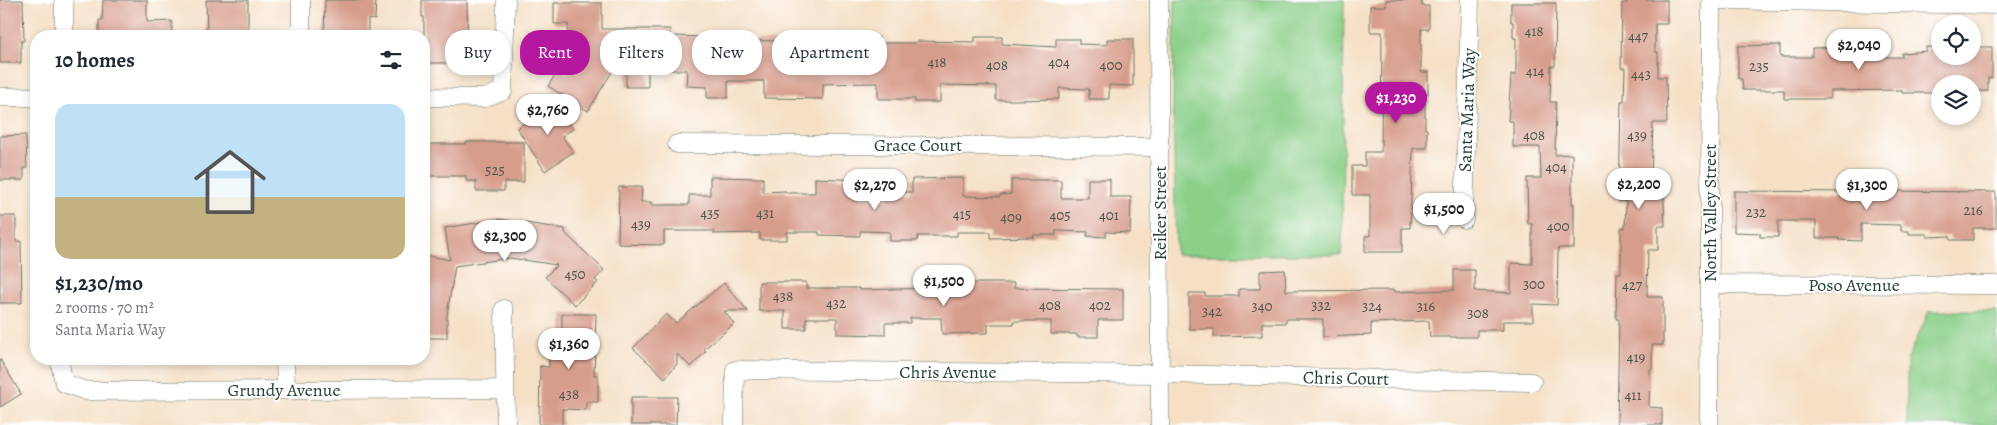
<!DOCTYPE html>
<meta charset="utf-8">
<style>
:root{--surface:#fff;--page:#f2f2f3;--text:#1f2937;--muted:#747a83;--accent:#b5179e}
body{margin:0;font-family:Alegreya,serif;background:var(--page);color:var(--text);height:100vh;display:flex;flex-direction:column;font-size:19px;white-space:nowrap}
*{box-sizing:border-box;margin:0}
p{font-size:16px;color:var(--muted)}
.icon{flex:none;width:28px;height:28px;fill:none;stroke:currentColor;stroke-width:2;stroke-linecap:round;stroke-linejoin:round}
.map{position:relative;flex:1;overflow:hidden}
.drawer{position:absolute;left:30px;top:30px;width:400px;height:335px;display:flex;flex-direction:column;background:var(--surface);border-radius:20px;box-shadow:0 2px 8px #0003}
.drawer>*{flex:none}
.top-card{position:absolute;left:445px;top:30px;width:475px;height:45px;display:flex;gap:10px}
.tools{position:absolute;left:1931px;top:15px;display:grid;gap:10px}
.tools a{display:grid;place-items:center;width:50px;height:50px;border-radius:50%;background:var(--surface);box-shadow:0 2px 8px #0003;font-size:25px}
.price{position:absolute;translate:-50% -42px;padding:0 11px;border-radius:18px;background:#fff;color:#222;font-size:16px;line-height:32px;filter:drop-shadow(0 1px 2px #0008)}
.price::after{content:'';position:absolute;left:50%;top:30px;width:15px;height:11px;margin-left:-8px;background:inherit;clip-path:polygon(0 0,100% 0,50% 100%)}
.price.active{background:var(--accent);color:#fff}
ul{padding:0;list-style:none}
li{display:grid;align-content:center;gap:10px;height:265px;padding:0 25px}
li span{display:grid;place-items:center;height:155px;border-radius:15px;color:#555}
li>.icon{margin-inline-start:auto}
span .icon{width:90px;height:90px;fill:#fffc;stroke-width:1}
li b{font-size:21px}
h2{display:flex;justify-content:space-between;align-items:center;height:60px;padding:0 25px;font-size:21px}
.pill{padding:0 18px;border-radius:20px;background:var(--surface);box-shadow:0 2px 8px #0003;font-size:18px;line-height:45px}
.pill.active{background:var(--accent);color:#fff}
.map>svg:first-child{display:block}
.green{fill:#8bcf89;stroke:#55865e}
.building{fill:#d79d8c}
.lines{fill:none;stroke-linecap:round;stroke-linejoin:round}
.minor-casing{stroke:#6a7667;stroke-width:19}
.minor{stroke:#fff;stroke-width:18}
.labels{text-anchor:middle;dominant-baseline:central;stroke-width:4;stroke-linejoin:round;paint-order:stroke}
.number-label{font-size:15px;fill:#4d554a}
.street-label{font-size:18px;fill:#1f3d34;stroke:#fff}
</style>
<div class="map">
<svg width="1997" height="425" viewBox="0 0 1997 425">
<rect width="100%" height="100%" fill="#fff"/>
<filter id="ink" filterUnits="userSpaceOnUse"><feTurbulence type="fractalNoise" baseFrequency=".02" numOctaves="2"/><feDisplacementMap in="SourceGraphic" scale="10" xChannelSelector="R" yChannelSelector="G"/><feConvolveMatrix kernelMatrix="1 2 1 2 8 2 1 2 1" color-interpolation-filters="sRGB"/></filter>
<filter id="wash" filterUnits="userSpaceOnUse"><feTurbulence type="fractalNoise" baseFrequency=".0096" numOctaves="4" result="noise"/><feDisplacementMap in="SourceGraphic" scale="20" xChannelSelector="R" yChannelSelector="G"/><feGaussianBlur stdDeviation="1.12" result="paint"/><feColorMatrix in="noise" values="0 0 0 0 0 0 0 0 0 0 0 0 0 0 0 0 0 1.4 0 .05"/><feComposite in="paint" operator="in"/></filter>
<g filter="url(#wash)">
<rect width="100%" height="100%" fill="#f5e0c6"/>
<path class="green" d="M1175 0H1344L1342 255H1176L1173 107Z
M1929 311H1997V425H1907V361Z"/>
<g id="blocks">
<path class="building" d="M0 0H23L24 41H21V63H0Z
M103 0H147V22L172 21V35L99 36V20H102Z
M206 0H248V36H207Z
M325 0H376L375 20 368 19V36H324Z
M422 0H467L468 48H460V63H424V17H422Z
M1386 0H1422V6H1429V29H1421V72H1428V94H1425V129H1427V148H1413L1410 228H1402V252H1365V236H1370V195H1352V166H1365V152H1381L1382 32H1370V6H1386Z
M1627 0H1667V24H1655V52H1658V77H1666L1667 123H1653L1651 179H1663L1665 226H1658V250H1648L1647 297H1663V345H1652V369H1650L1649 407 1662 408V425H1617L1619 319H1616L1617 273H1621V228H1625L1626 201H1619L1621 101H1624L1625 68H1621L1622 3H1627Z
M554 3H602V29H670V36L712 37V44L746 45V41L853 40V37H879L880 43H916V41L975 42V37H1002V44L1056 47V39H1079V44L1107 45V39H1133V86L1109 85V99H1089V89L1059 88V99L1018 100H996V86L940 85V102H915V99H878V83L823 84V99L764 98V81H728V98H707V87L686 86 687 70H648V87H626V49L588 111 548 86 559 69 568 74V24H554Z
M1511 3H1556L1555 66H1551L1550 102H1556L1555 155 1572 154V204H1574V248H1558L1557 305 1533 304V321H1503V330H1477V337H1430L1429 321 1371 323V335L1345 336 1323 337V319H1286V323H1262V336L1214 337V329H1189V293H1205V296H1239V289H1260V271L1285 270 1286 291 1394 290V292L1454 290V270H1475V291L1511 293V263L1532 264V224H1528L1527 178H1541L1540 147H1513V121H1508L1511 75H1516V38H1513V22H1511Z
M1838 44H1861V57H1902V53L1926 51V47H1940V56H1972V47H1992V78H1988V91H1972V84H1938V93H1902V90L1830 91V99H1784V90H1743L1742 79H1738V46L1780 45V57H1812V48L1838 47Z
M556 103 573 129 562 136 573 152 545 171 517 128Z
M26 135 27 168H24V180H0V136Z
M466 142H524V182H504V191H476V181H466V176H424V144H466Z
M710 177 763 178V192L786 191V193H815V178L862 180 861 198 890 199 891 192H912V179L963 178V196L1000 197V195L1011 194V180H1061V198H1088V179H1110V197H1131L1130 233 1106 232V237L1087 236 1088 232 1056 231V235H1033L1034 237 990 238V232H957V236H918L917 241H890V232L860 231V236L819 235V232H787V240H760V233L714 234V231H664V245L618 244 619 187H642L641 202H651V205H689V195H710Z
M1856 181 1885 182V191L1996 192V228H1973V240H1950V236L1927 237V234H1909V231H1901V225L1861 224V241L1839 240V238H1816V221H1778V237H1760V233L1734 232V191L1855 192Z
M0 216H16V241H21L22 303H0Z
M500 219 565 229V233L604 270 595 280 598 282 575 305 545 277 557 265 510 258 455 266 447 315V338H424V255L450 260 445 228Z
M759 282H806V288H859V290L969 287V283H1014V288L1123 289V320H1098V337H1077V334H1051V321H1014V324H988V333L942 334 941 318H910V323H885V335L837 334V318H806V329H785V311H759Z
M724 283 748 311H724L734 324 704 349 706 351 691 367 677 354V364L665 378 633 348 666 314 676 323Z
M562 314H596L594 375H598V402H586V410L562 409V425H539L540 366 549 367V338H562Z
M0 359 21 394 0 407Z
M631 397H677L676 425H631Z"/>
</g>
</g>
<g filter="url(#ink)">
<use href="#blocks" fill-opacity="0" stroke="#6a7667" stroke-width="1"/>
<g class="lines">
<g class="minor-casing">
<path id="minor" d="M301 0V36
M1159 0 1160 425
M1718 0 1997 5
M64 36V0
M0 97H36
M424 97 485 98 503 91 506 0
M677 144 1160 147
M1464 219 1470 0
M1710 284 1997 285
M504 309 506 425
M59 359 64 383 86 391 505 389
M285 359 286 390
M734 425 735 370 1160 374 1532 382
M1709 425 1711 0"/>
</g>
<use href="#minor" class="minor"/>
</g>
</g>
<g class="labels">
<g class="number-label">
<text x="1534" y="31">418</text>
<text x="1638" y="36">447</text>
<text x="937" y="62">418</text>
<text x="1059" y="62">404</text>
<text x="997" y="65">408</text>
<text x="1111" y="65">400</text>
<text x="1759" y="66">235</text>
<text x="1535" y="71">414</text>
<text x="1641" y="74">443</text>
<text x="1534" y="135">408</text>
<text x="1637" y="135">439</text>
<text x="1556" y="167">404</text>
<text x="495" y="170">525</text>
<text x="1973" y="210">216</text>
<text x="1756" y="212">232</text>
<text x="710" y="213">435</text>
<text x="765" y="213">431</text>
<text x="962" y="214">415</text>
<text x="1060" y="215">405</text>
<text x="1109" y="215">401</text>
<text x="1011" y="217">409</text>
<text x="641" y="224">439</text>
<text x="1558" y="226">400</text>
<text x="575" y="274">450</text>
<text x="1534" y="284">300</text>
<text x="1632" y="285">427</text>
<text x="783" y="296">438</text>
<text x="836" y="303">432</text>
<text x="1050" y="305">408</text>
<text x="1100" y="305">402</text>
<text x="1321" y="305">332</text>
<text x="1262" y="306">340</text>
<text x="1372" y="306">324</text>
<text x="1426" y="306">316</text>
<text x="1212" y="311">342</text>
<text x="1478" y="313">308</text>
<text x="1636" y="357">419</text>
<text x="569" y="394">438</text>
<text x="1633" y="395">411</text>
</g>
<g class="street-label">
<text transform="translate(1467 110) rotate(-88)">Santa Maria Way</text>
<text x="918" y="145">Grace Court</text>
<text transform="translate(1160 213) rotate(-90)">Reiker Street</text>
<text transform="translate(1710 213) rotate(-90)">North Valley Street</text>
<text x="1854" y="285">Poso Avenue</text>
<text x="948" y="372">Chris Avenue</text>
<text transform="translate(1346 378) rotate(1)">Chris Court</text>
<text x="284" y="390">Grundy Avenue</text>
</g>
</g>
</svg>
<div class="tools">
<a><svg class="icon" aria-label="locate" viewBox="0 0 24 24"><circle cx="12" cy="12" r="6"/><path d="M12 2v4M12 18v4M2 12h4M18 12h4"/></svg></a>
<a><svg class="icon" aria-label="layers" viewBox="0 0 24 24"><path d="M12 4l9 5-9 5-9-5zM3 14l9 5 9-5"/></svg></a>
</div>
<b class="price" style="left:1859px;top:71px">$2,040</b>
<b class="price active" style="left:1396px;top:124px">$1,230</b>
<b class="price" style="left:548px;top:136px">$2,760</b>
<b class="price" style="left:1639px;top:210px">$2,200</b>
<b class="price" style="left:875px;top:211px">$2,270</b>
<b class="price" style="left:1867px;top:211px">$1,300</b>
<b class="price" style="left:1444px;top:235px">$1,500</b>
<b class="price" style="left:505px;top:262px">$2,300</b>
<b class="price" style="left:944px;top:307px">$1,500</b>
<b class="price" style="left:569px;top:370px">$1,360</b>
<div class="top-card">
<a class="pill">Buy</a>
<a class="pill active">Rent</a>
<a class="pill">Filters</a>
<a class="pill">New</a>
<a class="pill">Apartment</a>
</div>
<section class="drawer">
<h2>10 homes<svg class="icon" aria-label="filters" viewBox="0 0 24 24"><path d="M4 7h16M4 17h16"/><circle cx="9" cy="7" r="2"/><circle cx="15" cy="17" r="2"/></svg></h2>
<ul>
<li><span style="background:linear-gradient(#bfe0f5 60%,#c2b280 0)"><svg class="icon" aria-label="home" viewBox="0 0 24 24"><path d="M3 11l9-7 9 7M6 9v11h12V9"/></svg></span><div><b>$1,230/mo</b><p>2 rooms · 70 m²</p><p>Santa Maria Way</p></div></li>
</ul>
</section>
</div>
